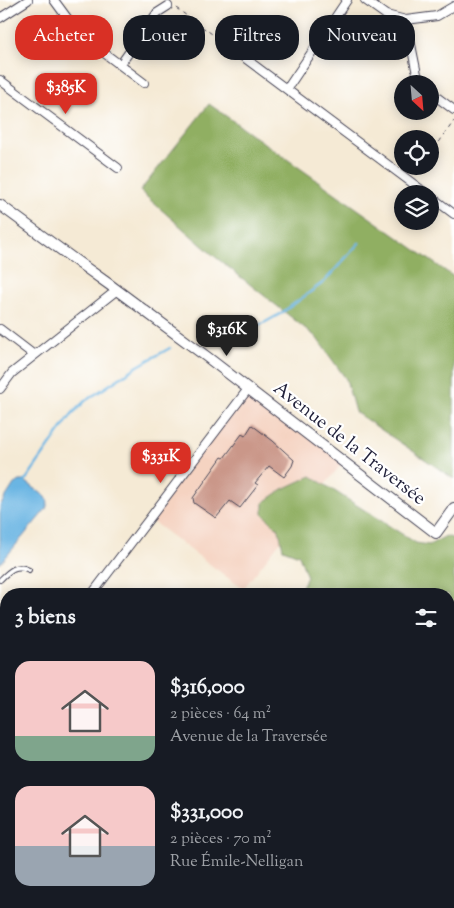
<!DOCTYPE html>
<html lang="fr">
<meta charset="utf-8">
<style>
:root{--surface:#171b24;--page:#242831;--text:#f1f3f6;--muted:#9ea1a6;--accent:#d93025}
body{margin:0;font-family:"Sorts Mill Goudy",serif;background:var(--page);color:var(--text);height:100vh;display:flex;flex-direction:column;font-size:19px;white-space:nowrap}
*{box-sizing:border-box;margin:0}
p{font-size:16px;color:var(--muted)}
.icon{flex:none;width:28px;height:28px;fill:none;stroke:currentColor;stroke-width:2;stroke-linecap:round;stroke-linejoin:round}
.map{position:relative;flex:1;overflow:hidden}
.panel{position:absolute;left:0px;top:588px;width:455px;height:321px;display:flex;flex-direction:column;background:var(--surface);border-radius:20px 20px 0 0;box-shadow:0 2px 12px #0003}
.panel>*{flex:none}
.guide{position:absolute;left:15px;top:15px;width:425px;height:45px;display:flex;gap:10px}
.needle{width:32px;rotate:154deg}
.tools{position:absolute;left:394px;top:75px;display:grid;gap:10px}
.tools a{display:grid;place-items:center;width:45px;height:45px;border-radius:50%;background:var(--surface);box-shadow:0 2px 12px #0003;font-size:25px}
.price{position:absolute;translate:-50% -42px;padding:0 11px;border-radius:10px;background:var(--accent);color:#fff;font-size:16px;line-height:32px;filter:drop-shadow(0 1px 2px #0008)}
.price::after{content:'';position:absolute;left:50%;top:30px;width:15px;height:11px;margin-left:-8px;background:inherit;clip-path:polygon(0 0,100% 0,50% 100%)}
.price.active{background:#222;color:#fff}
ul{padding:0;list-style:none}
li{display:flex;align-items:center;gap:15px;height:125px;padding:0 15px}
li span{display:grid;place-items:center;flex:none;width:140px;height:100px;border-radius:15px;color:#555}
li>.icon{margin-inline-start:auto}
span .icon{width:60px;height:60px;fill:#fffc;stroke-width:1}
li b{font-size:21px}
h2{display:flex;justify-content:space-between;align-items:center;height:60px;padding:0 15px;font-size:21px}
.chip{padding:0 18px;border-radius:20px;background:var(--surface);box-shadow:0 2px 12px #0003;font-size:18px;line-height:45px}
.chip.active{background:var(--accent);color:#fff}
.map>svg:first-child{display:block}
.built{fill:#f5d3c1}
.forest{fill:#90af62;stroke:#59684e}
.water{fill:#6bb5e3;stroke:#466c8f}
.lines{fill:none;stroke-linecap:round;stroke-linejoin:round}
.stream{stroke:#6bb5e3;stroke-width:2.5}
.building{fill:#ca9789}
.lane-casing{stroke:#424052;stroke-width:6}
.street-casing{stroke:#424052;stroke-width:10}
.secondary-casing{stroke:#424052;stroke-width:12}
.path{stroke:#424052;stroke-width:1;stroke-dasharray:4 4;stroke-linecap:butt}
.lane{stroke:#fff;stroke-width:4}
.street{stroke:#fff;stroke-width:8}
.secondary{stroke:#fff;stroke-width:10}
.labels{text-anchor:middle;dominant-baseline:central;stroke-width:4.5;stroke-linejoin:round;paint-order:stroke}
.street-label{font-size:19px;fill:#22223b;stroke:#fff}
</style>
<div class="map">
<svg width="454" height="908" viewBox="0 0 454 908">
<rect width="100%" height="100%" fill="#fff"/>
<filter id="ink" filterUnits="userSpaceOnUse"><feTurbulence type="fractalNoise" baseFrequency=".02" numOctaves="2"/><feDisplacementMap in="SourceGraphic" scale="10" xChannelSelector="R" yChannelSelector="G"/><feConvolveMatrix kernelMatrix="1 2 1 2 8 2 1 2 1" color-interpolation-filters="sRGB"/></filter>
<filter id="wash" filterUnits="userSpaceOnUse"><feTurbulence type="fractalNoise" baseFrequency=".0096" numOctaves="4" result="noise"/><feDisplacementMap in="SourceGraphic" scale="20" xChannelSelector="R" yChannelSelector="G"/><feGaussianBlur stdDeviation="1.12" result="paint"/><feColorMatrix in="noise" values="0 0 0 0 0 0 0 0 0 0 0 0 0 0 0 0 0 1.4 0 .05"/><feComposite in="paint" operator="in"/></filter>
<g filter="url(#wash)">
<rect width="100%" height="100%" fill="#f5ead5"/>
<path class="built" d="M248 389 343 462 243 589 149 519Z"/>
<path class="forest" d="M209 104 454 277V479L355 412 346 379 316 337 213 255 140 191Z
M311 476 416 543 429 545 446 536 454 539V790L449 786V594H298L307 577 299 555 283 549 279 530 263 514V503L283 489Z"/>
<path class="water" d="M20 481H25L46 497 48 502 46 509 0 564V506L14 484Z"/>
<g class="lines">
<path class="stream" d="M202 336 216 334 230 335 239 334 262 324 280 314 324 282 359 243
M25 481 72 414 85 401 138 366 170 348
M49 908 59 902"/>
</g>
<g id="blocks">
<path class="building" d="M252 425 273 441 294 460 292 466 284 477 269 466 255 483 258 485 240 508 230 501 216 518 194 503 193 498 222 457 224 458 242 434 245 436Z"/>
</g>
</g>
<g filter="url(#ink)">
<use href="#blocks" fill-opacity="0" stroke="#424052" stroke-width="1"/>
<g class="lines">
<g class="lane-casing">
<path id="lane" d="M0 580C9 571 16 563 29 570"/>
</g>
<g class="street-casing">
<path id="street" d="M54 0 79 34 144 83
M365 0 386 15 406 20 437 16 454 6
M0 18 28 0
M406 20 418 79 421 84
M226 44 427 194
M120 65 157 13 168 6
M0 80 118 168
M287 89 347 0
M430 92 454 110
M430 196 454 214
M0 329 34 355
M0 389 12 373 117 290
M92 594 248 389"/>
</g>
<g class="secondary-casing">
<path id="secondary" d="M0 205 75 260 110 285 207 357 436 533 454 508"/>
</g>
<path class="path" d="M176 8 219 39
M430 155 454 121
M416 175 422 166"/>
<use href="#lane" class="lane"/>
<use href="#street" class="street"/>
<use href="#secondary" class="secondary"/>
</g>
</g>
<g class="labels">
<g class="street-label">
<text transform="translate(349 444) rotate(38)">Avenue de la Traversée</text>
</g>
</g>
</svg>
<div class="tools">
<a><svg class="needle" viewBox="-14 -14 28 28"><path d="M0-13l5 13h-10z" fill="#e53935"/><path d="M0 13l5-13h-10z" fill="#9ea1a6"/></svg></a>
<a><svg class="icon" aria-label="locate" viewBox="0 0 24 24"><circle cx="12" cy="12" r="6"/><path d="M12 2v4M12 18v4M2 12h4M18 12h4"/></svg></a>
<a><svg class="icon" aria-label="layers" viewBox="0 0 24 24"><path d="M12 4l9 5-9 5-9-5zM3 14l9 5 9-5"/></svg></a>
</div>
<b class="price" style="left:66px;top:115px">$385K</b>
<b class="price active" style="left:227px;top:357px">$316K</b>
<b class="price" style="left:161px;top:484px">$331K</b>
<div class="guide">
<a class="chip active">Acheter</a>
<a class="chip">Louer</a>
<a class="chip">Filtres</a>
<a class="chip">Nouveau</a>
</div>
<section class="panel">
<h2>3 biens<svg class="icon" aria-label="filters" viewBox="0 0 24 24"><path d="M4 7h16M4 17h16"/><circle cx="9" cy="7" r="2"/><circle cx="15" cy="17" r="2"/></svg></h2>
<ul>
<li><span style="background:linear-gradient(#f6c9c9 75%,#7fa58c 0)"><svg class="icon" aria-label="home" viewBox="0 0 24 24"><path d="M3 11l9-7 9 7M6 9v11h12V9"/></svg></span><div><b>$316,000</b><p>2 pièces · 64 m²</p><p>Avenue de la Traversée</p></div></li>
<li><span style="background:linear-gradient(#f6c9c9 60%,#9aa5b1 0)"><svg class="icon" aria-label="home" viewBox="0 0 24 24"><path d="M3 11l9-7 9 7M6 9v11h12V9"/></svg></span><div><b>$331,000</b><p>2 pièces · 70 m²</p><p>Rue Émile-Nelligan</p></div></li>
</ul>
</section>
</div>
